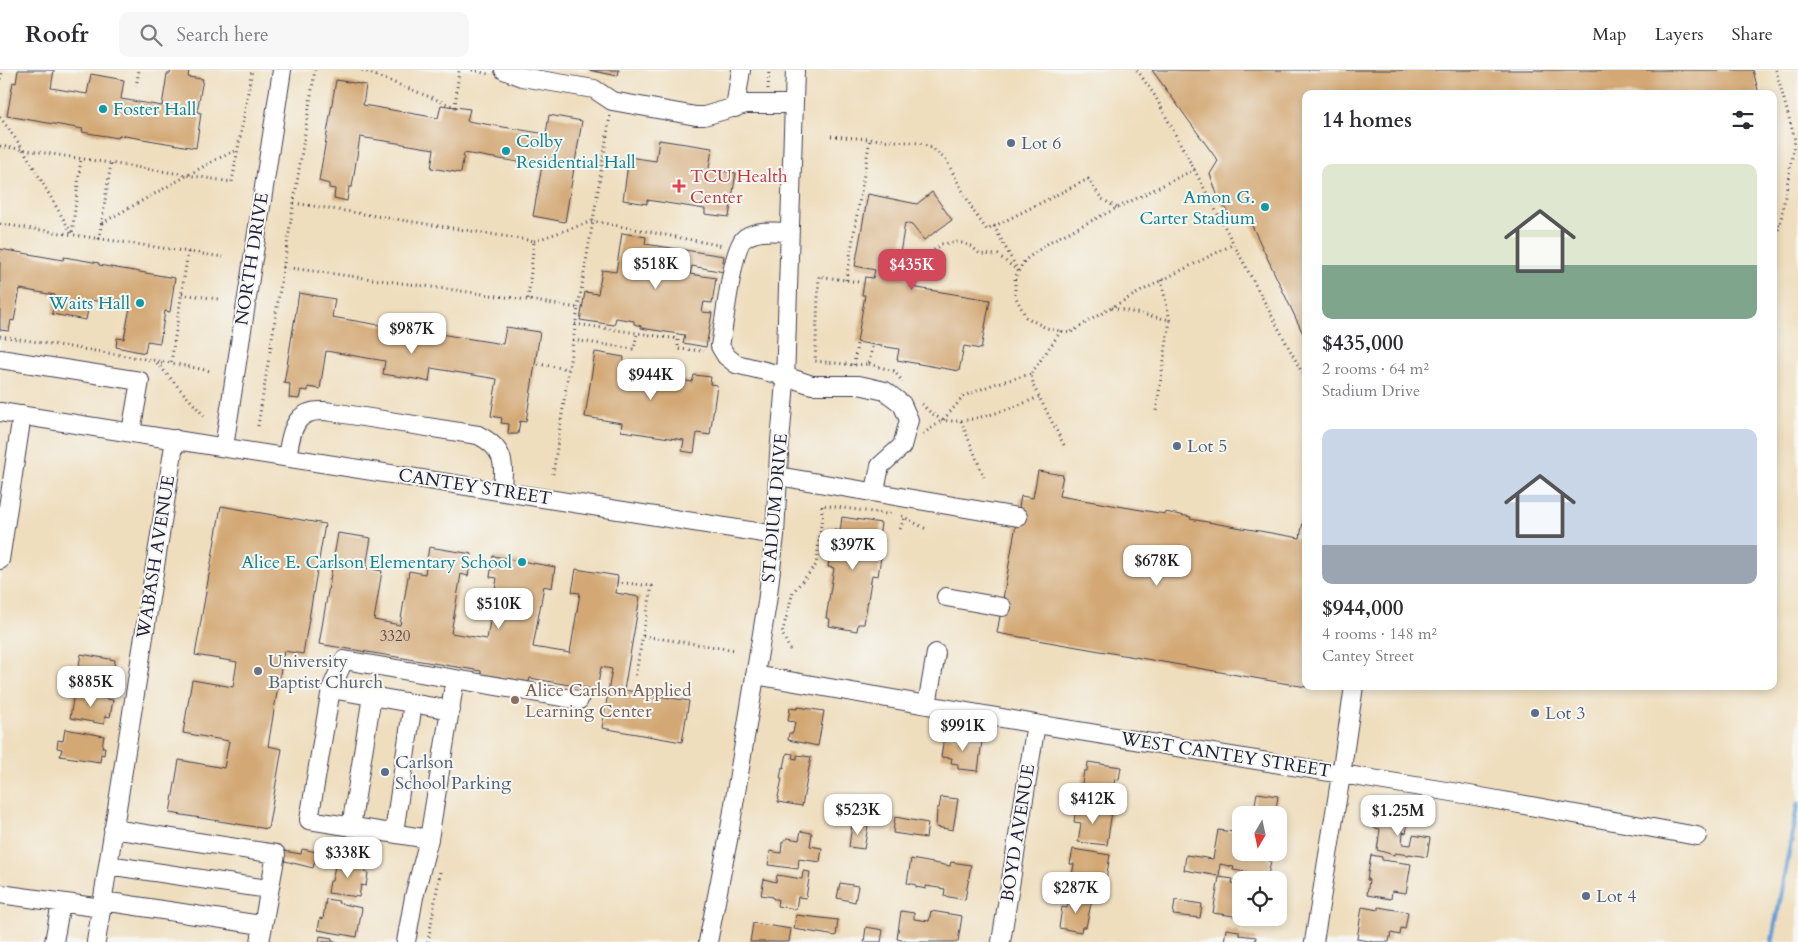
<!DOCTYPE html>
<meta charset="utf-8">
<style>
:root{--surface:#fff;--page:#f7f7f7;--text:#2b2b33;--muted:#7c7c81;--line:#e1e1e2;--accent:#d1495b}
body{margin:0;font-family:Cardo,serif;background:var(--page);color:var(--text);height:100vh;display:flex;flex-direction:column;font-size:19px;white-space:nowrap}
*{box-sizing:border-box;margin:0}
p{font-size:16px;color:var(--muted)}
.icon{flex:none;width:28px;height:28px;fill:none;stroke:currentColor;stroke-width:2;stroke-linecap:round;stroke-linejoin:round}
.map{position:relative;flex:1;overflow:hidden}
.drawer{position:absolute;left:1302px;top:20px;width:475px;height:600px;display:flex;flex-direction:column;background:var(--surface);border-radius:10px;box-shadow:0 2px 8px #0003}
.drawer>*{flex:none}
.needle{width:32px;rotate:189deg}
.buttons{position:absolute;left:1232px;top:736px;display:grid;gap:10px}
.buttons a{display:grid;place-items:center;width:55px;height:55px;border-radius:10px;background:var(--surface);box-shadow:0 2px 8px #0003;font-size:25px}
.price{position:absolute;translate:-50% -42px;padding:0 11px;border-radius:10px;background:#fff;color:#222;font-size:16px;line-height:32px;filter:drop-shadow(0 1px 2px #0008)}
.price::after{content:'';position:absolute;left:50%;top:30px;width:15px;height:11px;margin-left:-8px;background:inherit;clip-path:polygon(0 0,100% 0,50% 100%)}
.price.selected{background:var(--accent);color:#fff}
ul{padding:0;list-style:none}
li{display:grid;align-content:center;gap:10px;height:265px;padding:0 20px}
li span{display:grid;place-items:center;height:155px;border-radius:10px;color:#555}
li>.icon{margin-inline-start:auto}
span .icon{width:90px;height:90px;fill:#fffc;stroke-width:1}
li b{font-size:21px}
h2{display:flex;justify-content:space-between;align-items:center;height:60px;padding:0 20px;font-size:21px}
header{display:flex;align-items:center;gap:30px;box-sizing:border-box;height:70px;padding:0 25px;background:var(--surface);border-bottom:1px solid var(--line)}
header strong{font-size:24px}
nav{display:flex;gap:28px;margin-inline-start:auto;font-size:18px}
.search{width:350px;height:45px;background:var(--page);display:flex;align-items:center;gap:12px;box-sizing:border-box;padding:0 18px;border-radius:10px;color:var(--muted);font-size:19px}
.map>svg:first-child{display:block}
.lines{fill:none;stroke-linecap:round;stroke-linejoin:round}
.stream{stroke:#649fd4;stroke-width:5}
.building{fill:#d3a875}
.minor-casing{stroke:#413e4f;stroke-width:20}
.path{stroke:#413e4f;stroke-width:3;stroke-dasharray:1 4;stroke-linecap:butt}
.minor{stroke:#fff;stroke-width:18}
.culture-dot{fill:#0f9aa8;stroke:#f6f6f2;stroke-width:2}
.service-dot{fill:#5c6f8a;stroke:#f6f6f2;stroke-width:2}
.health-dot{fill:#e0444e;stroke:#f6f6f2;stroke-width:2}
.worship-dot{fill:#6b7280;stroke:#f6f6f2;stroke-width:2}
.education-dot{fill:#8d6e63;stroke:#f6f6f2;stroke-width:2}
.labels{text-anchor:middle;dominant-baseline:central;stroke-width:4;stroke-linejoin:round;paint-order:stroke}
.number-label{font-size:15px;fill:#4e444a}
.culture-label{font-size:18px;fill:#0d838f;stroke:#f6f6f2;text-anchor:end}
.service-label{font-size:18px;fill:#4e5e75;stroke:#f6f6f2;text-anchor:start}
.health-label{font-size:18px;fill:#be3a42;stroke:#f6f6f2;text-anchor:start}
.street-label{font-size:18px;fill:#22223b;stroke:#f6f6f2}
.worship-label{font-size:18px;fill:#5b616d;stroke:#f6f6f2;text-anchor:start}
.education-label{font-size:18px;fill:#785e54;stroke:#f6f6f2;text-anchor:start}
</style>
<header>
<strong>Roofr</strong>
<div class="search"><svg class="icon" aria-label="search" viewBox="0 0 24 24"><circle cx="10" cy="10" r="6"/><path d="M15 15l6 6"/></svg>Search here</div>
<nav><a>Map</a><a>Layers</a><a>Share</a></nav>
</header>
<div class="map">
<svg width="1798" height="872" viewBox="0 0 1798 872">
<rect width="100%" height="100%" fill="#f6f6f2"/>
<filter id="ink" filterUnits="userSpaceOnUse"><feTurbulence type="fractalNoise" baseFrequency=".02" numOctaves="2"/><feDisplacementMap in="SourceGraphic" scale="10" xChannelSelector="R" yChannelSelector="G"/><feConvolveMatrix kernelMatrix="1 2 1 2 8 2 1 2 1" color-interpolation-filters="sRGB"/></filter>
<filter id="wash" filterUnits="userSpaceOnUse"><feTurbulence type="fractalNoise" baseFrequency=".0096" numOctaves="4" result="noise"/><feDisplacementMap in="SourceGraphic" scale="20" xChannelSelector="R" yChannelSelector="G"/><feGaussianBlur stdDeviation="1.12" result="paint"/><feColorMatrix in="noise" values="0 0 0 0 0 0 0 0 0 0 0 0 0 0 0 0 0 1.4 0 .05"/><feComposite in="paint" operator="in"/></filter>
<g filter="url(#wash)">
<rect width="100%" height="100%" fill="#efdebe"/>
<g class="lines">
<path class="stream" d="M1772 872 1798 734"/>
</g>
<g id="blocks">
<path class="building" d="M18 0H54L51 18 87 24 91 4 124 10 121 29 162 36 167 4H170L171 0H189L188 7 203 9 197 42 201 43 196 78 119 65 118 68 82 62 83 59 7 46 13 12 16 13Z
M588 0H619L618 6Z
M1152 0H1753L1759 24H1306V270L1247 145 1236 154 1219 130 1210 104 1218 91Z
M336 10 366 15 363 35 438 48 441 35 470 39 467 51 546 64 549 45 582 51 565 152 533 146 542 96 464 83 461 103 431 98 434 79 360 67 352 117H349L347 131 334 128 335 119 329 118V114L319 111Z
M659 70 712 78 709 99 736 103 729 147 705 144V139L647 130V134L623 130 629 87 656 91Z
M932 122 952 150 924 170 912 155 905 153 897 202 905 207 911 217 990 230 981 279 964 276 959 301 897 290 899 279 857 272 865 225H862L865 207 873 208 875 200 855 196 868 124 917 134Z
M622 163 646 167 645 174 724 186 723 192H726L724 202 692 196 690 204 716 208 712 233 704 232 702 242 712 243 706 277 683 273 685 265 641 258V256L634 254V251L616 248 614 255 580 250 585 222 598 224 602 200 616 202Z
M0 179 63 190 64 187 99 193V195L175 208 170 242 165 241 160 273 147 271 145 283 116 277 117 268 124 269 130 237 90 230 86 250 52 244 55 225 20 219 14 251 11 250 9 261 0 260Z
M299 223 335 229 332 247 391 257 399 258 400 254 428 258 427 262 503 274 506 257 540 262 526 352 520 351 518 364H508L509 354 501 353 502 348 491 346 497 309 431 298 429 312 421 310 383 304 385 291 326 281 320 319 308 317V321L301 320 299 329 289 328 290 314 284 313Z
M595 282 624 287 623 297 663 303V307L692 312 694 305 711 307 710 314 717 315 710 365 697 363 694 383 682 381 684 370 621 361 622 353 585 347Z
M1038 401 1063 405 1059 426 1165 444V442L1191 447 1190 449 1300 468 1304 446H1306V617L997 563 1021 426 1033 428Z
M221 436 325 454 303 584 284 581 268 676 282 679 268 759 170 743 179 690 224 698 229 671 183 663 192 610 233 617 237 592 195 585Z
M842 447 881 453 879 468 884 469 878 506 872 505 864 554H858L857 561 829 556 830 549 826 548 834 498 828 497 834 460 840 461Z
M338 463 371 468 366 498 382 501 374 550 400 555 409 501 425 504 429 477 472 484 468 506 461 504 451 563 487 569 497 508 490 507 493 486 555 497 552 518 544 516 533 577 570 583 580 523 572 522 576 499 618 506 616 523 640 527 624 620 689 631 682 672 602 658 612 599 601 597 597 620 530 608 529 612 481 604V601L319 574Z
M81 584 115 590 111 617 76 611Z
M74 623 113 630 110 647 105 646 104 654 70 648Z
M798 637 824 641 818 676 788 670 789 663H793L795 652 788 651 790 638 797 639Z
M65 659 104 666 102 677H105L104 685 101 684 100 692 60 686 62 679 57 678 58 670 63 671Z
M944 666 982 671 978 701 958 699V694L951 693 952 688 941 687Z
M787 683 793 684 792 688 797 689V685L811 687 802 736 778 732 779 727H778L782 709H780L782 697 784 698Z
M1088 692 1121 697 1119 710 1115 709 1113 718 1118 719 1116 729 1106 728V730L1080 725 1084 701H1087Z
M1257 723 1278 726 1275 745H1253Z
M941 727 958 729 953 760 936 757 937 738H939Z
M1076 736 1112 741 1107 775 1078 772 1081 753 1074 752Z
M1376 743 1409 747 1406 763 1403 762 1402 774 1411 775 1413 765 1430 768 1427 787 1409 784V785L1395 783 1394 785 1377 780 1380 759 1374 758Z
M895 747 928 753 926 768 893 763Z
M852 754 868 756 864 779 849 777Z
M1218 760 1241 763V782H1269L1268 791H1271L1268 805 1233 800 1234 797 1220 794 1219 806 1184 800 1186 785 1213 789Z
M801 761 812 763 810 776 822 778 820 792 799 789 798 799 768 795 770 781 781 783 782 772 788 768 799 770Z
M302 779 317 782 313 798 281 790 283 781 301 784Z
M1073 779 1110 785 1105 815 1089 812 1087 820 1070 817 1074 794H1070Z
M1371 785 1382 787V790L1411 794 1406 823 1392 821 1391 829 1367 825 1369 810H1367Z
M911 789 950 796 951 792 971 795 965 830 944 826 945 819 926 816V819L916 817V815L907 813Z
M336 791 365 796 364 802 368 803 366 816 361 815 359 827 328 823 330 811H332Z
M803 801 810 802 806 828 798 827 796 839 777 836 778 829H773V827L761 825 764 809 776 812 777 805 802 809Z
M1219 807 1233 809 1232 813 1241 814V847L1213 843Z
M840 813 858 816 855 832 837 828Z
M1069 825 1092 829 1086 857H1082L1081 862 1059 858 1062 837 1067 838Z
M326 829 339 831 338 833 362 838 357 867 318 860 320 848 323 849Z
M1175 830 1202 834 1200 848 1173 845Z
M1362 837 1378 840V837L1408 842 1405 859 1401 858 1400 865 1391 863 1389 872H1374L1357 869Z
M901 841 914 843V849L929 851 931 841 962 846 958 872H910L897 869Z
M796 845 838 850 836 866 794 859Z
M753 853 791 859 789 872H750Z
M866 857 883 860 881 872H864Z
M1226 859 1239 861V865L1256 867 1255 872H1224Z
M320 866 332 868V870L337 872H319Z"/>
</g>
</g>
<g filter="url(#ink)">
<use href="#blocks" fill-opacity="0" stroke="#413e4f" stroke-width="1"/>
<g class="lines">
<g class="minor-casing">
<path id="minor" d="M504 0 522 7 594 19 612 31 696 46H704L746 34H794
M735 38 741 0
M790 162C774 162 758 159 745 168 732 176 724 257 720 276L726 286 736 294 785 306 812 315H859L885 321 902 334 909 350 902 376 880 396 875 421
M0 289 140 311 131 362
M0 342 775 465
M224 377 282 0
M287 387C292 358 295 336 332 342L478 365C504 378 506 394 501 421
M778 406 1018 447
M0 490 22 345
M946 527 1002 537
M755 605 1036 654 1464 724 1697 766
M331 619 451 640
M927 635 936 583
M351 757 372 626
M113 759 276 784 260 872
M394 763 413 633
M429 769 309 750 331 619 344 590 579 630
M108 795 268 819
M0 824 102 838
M103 831 262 855
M54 872 61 833
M96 872 175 369
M406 872 414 827 429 769 455 609
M708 872 729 765 767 533 775 465 779 384 785 312 795 0
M1001 872 1036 654
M1314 872 1341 705 1354 616"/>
</g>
<path class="path" d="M362 0 455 37 459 0
M472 0 488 4
M1137 0 1155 26 1306 310
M1776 0 1795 70 1780 155
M0 9 3 0
M136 17 139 0
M768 19 769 0
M610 46 593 151 723 176
M0 47 23 79 72 164 81 88
M831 66 920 73 932 78 946 90 974 142 987 160 1088 109 1102 129 1117 138
M0 76 232 112 252 0
M1195 99 1051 171 1025 190 1015 207V226L1026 247 1046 258 1070 263C1122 229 1178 202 1234 174
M294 133 534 171 528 230
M102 153 217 89 237 80
M0 154 223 187
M1774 154 1780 155 1774 171
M994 156 1017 199
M99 169 111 93
M534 171 593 151 578 238
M188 182 171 293 210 301
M283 197 528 230 578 238 553 404
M846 210 870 69
M1161 210 1170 250
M922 211 925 188 941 174 959 172 971 176 980 184 998 185 1018 201
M858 212 819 206 815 291 854 295 869 294 872 277
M182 224 218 229
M1112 238 1170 250 1156 342
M575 254 678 269V279L704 281
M1061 261 1031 304 1034 317 1065 377
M0 266 171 293
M573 270 634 279 637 263
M162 293H157L205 347
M538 294 568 299
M869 294 894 301 903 312
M854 295 857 274
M922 334C927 340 935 347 944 350 966 356 1018 336 1039 327
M961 351 984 407
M258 356 315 0
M923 364 944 349 964 326 994 314 1031 304
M902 446 926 459
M900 459 905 446
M617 512 652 516 635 608
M643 566 735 580
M790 580 782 563 793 522 816 495 822 447V435L894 445
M428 872 440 802"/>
<use href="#minor" class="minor"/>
</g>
</g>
<g class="culture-dot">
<circle cx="103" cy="39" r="5"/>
<circle cx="506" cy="81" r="5"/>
<circle cx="1265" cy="137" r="5"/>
<circle cx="140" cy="233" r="5"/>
<circle cx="522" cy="492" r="5"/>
</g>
<g class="service-dot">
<circle cx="1011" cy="73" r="5"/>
<circle cx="1177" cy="376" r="5"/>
<circle cx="1535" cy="643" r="5"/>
<circle cx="385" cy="702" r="5"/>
<circle cx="1586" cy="826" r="5"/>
</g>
<path class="health-dot" d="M676.5 108.5h5v5h5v5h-5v5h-5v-5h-5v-5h5z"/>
<circle class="worship-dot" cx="258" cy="601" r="5"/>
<circle class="education-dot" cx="515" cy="630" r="5"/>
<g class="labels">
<g class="number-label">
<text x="395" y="566">3320</text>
</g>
<g class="culture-label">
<text x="113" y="39" text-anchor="start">Foster Hall</text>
<text x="516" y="71" text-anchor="start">Colby<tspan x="516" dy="21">Residential Hall</tspan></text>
<text x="1255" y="127">Amon G.<tspan x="1255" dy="21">Carter Stadium</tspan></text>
<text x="130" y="233">Waits Hall</text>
<text x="512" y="492">Alice E. Carlson Elementary School</text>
</g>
<g class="service-label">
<text x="1021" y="73">Lot 6</text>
<text x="1187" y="376">Lot 5</text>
<text x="1545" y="643">Lot 3</text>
<text x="395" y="692">Carlson<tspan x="395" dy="21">School Parking</tspan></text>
<text x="1596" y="826">Lot 4</text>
</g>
<g class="health-label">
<text x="690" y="106">TCU Health<tspan x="690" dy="21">Center</tspan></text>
</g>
<g class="street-label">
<text transform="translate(252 189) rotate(-81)">NORTH DRIVE</text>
<text transform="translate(475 417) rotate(9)">CANTEY STREET</text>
<text transform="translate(775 438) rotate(-85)">STADIUM DRIVE</text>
<text transform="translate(156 487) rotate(-81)">WABASH AVENUE</text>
<text transform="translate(1226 685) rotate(9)">WEST CANTEY STREET</text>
<text transform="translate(1018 763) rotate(-81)">BOYD AVENUE</text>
</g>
<g class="worship-label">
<text x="268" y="591">University<tspan x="268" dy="21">Baptist Church</tspan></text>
</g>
<g class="education-label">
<text x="525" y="620">Alice Carlson Applied<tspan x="525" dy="21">Learning Center</tspan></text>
</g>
</g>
</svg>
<div class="buttons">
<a><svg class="needle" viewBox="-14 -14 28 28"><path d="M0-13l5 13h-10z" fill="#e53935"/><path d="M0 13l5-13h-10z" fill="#7c7c81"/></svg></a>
<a><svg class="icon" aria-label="locate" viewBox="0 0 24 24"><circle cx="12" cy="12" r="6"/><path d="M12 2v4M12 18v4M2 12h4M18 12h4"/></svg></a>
</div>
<b class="price" style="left:656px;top:220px">$518K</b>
<b class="price selected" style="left:912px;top:221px">$435K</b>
<b class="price" style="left:412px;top:285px">$987K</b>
<b class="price" style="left:651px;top:331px">$944K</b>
<b class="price" style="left:853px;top:501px">$397K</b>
<b class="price" style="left:1157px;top:517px">$678K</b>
<b class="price" style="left:499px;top:560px">$510K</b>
<b class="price" style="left:91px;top:638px">$885K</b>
<b class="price" style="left:963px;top:682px">$991K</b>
<b class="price" style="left:1093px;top:755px">$412K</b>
<b class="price" style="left:858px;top:766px">$523K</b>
<b class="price" style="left:1398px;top:767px">$1.25M</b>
<b class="price" style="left:348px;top:809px">$338K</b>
<b class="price" style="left:1076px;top:844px">$287K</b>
<section class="drawer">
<h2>14 homes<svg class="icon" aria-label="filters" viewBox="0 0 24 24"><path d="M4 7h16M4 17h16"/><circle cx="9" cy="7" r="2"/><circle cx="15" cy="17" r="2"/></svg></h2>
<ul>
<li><span style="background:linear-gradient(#dfe7d0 65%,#7fa58c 0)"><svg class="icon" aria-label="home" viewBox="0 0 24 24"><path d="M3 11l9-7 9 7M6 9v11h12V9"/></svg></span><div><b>$435,000</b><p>2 rooms · 64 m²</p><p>Stadium Drive</p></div></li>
<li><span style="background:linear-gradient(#c9d6e8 75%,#9aa5b1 0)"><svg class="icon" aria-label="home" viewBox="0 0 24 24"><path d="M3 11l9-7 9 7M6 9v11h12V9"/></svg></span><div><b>$944,000</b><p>4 rooms · 148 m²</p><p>Cantey Street</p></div></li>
</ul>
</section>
</div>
